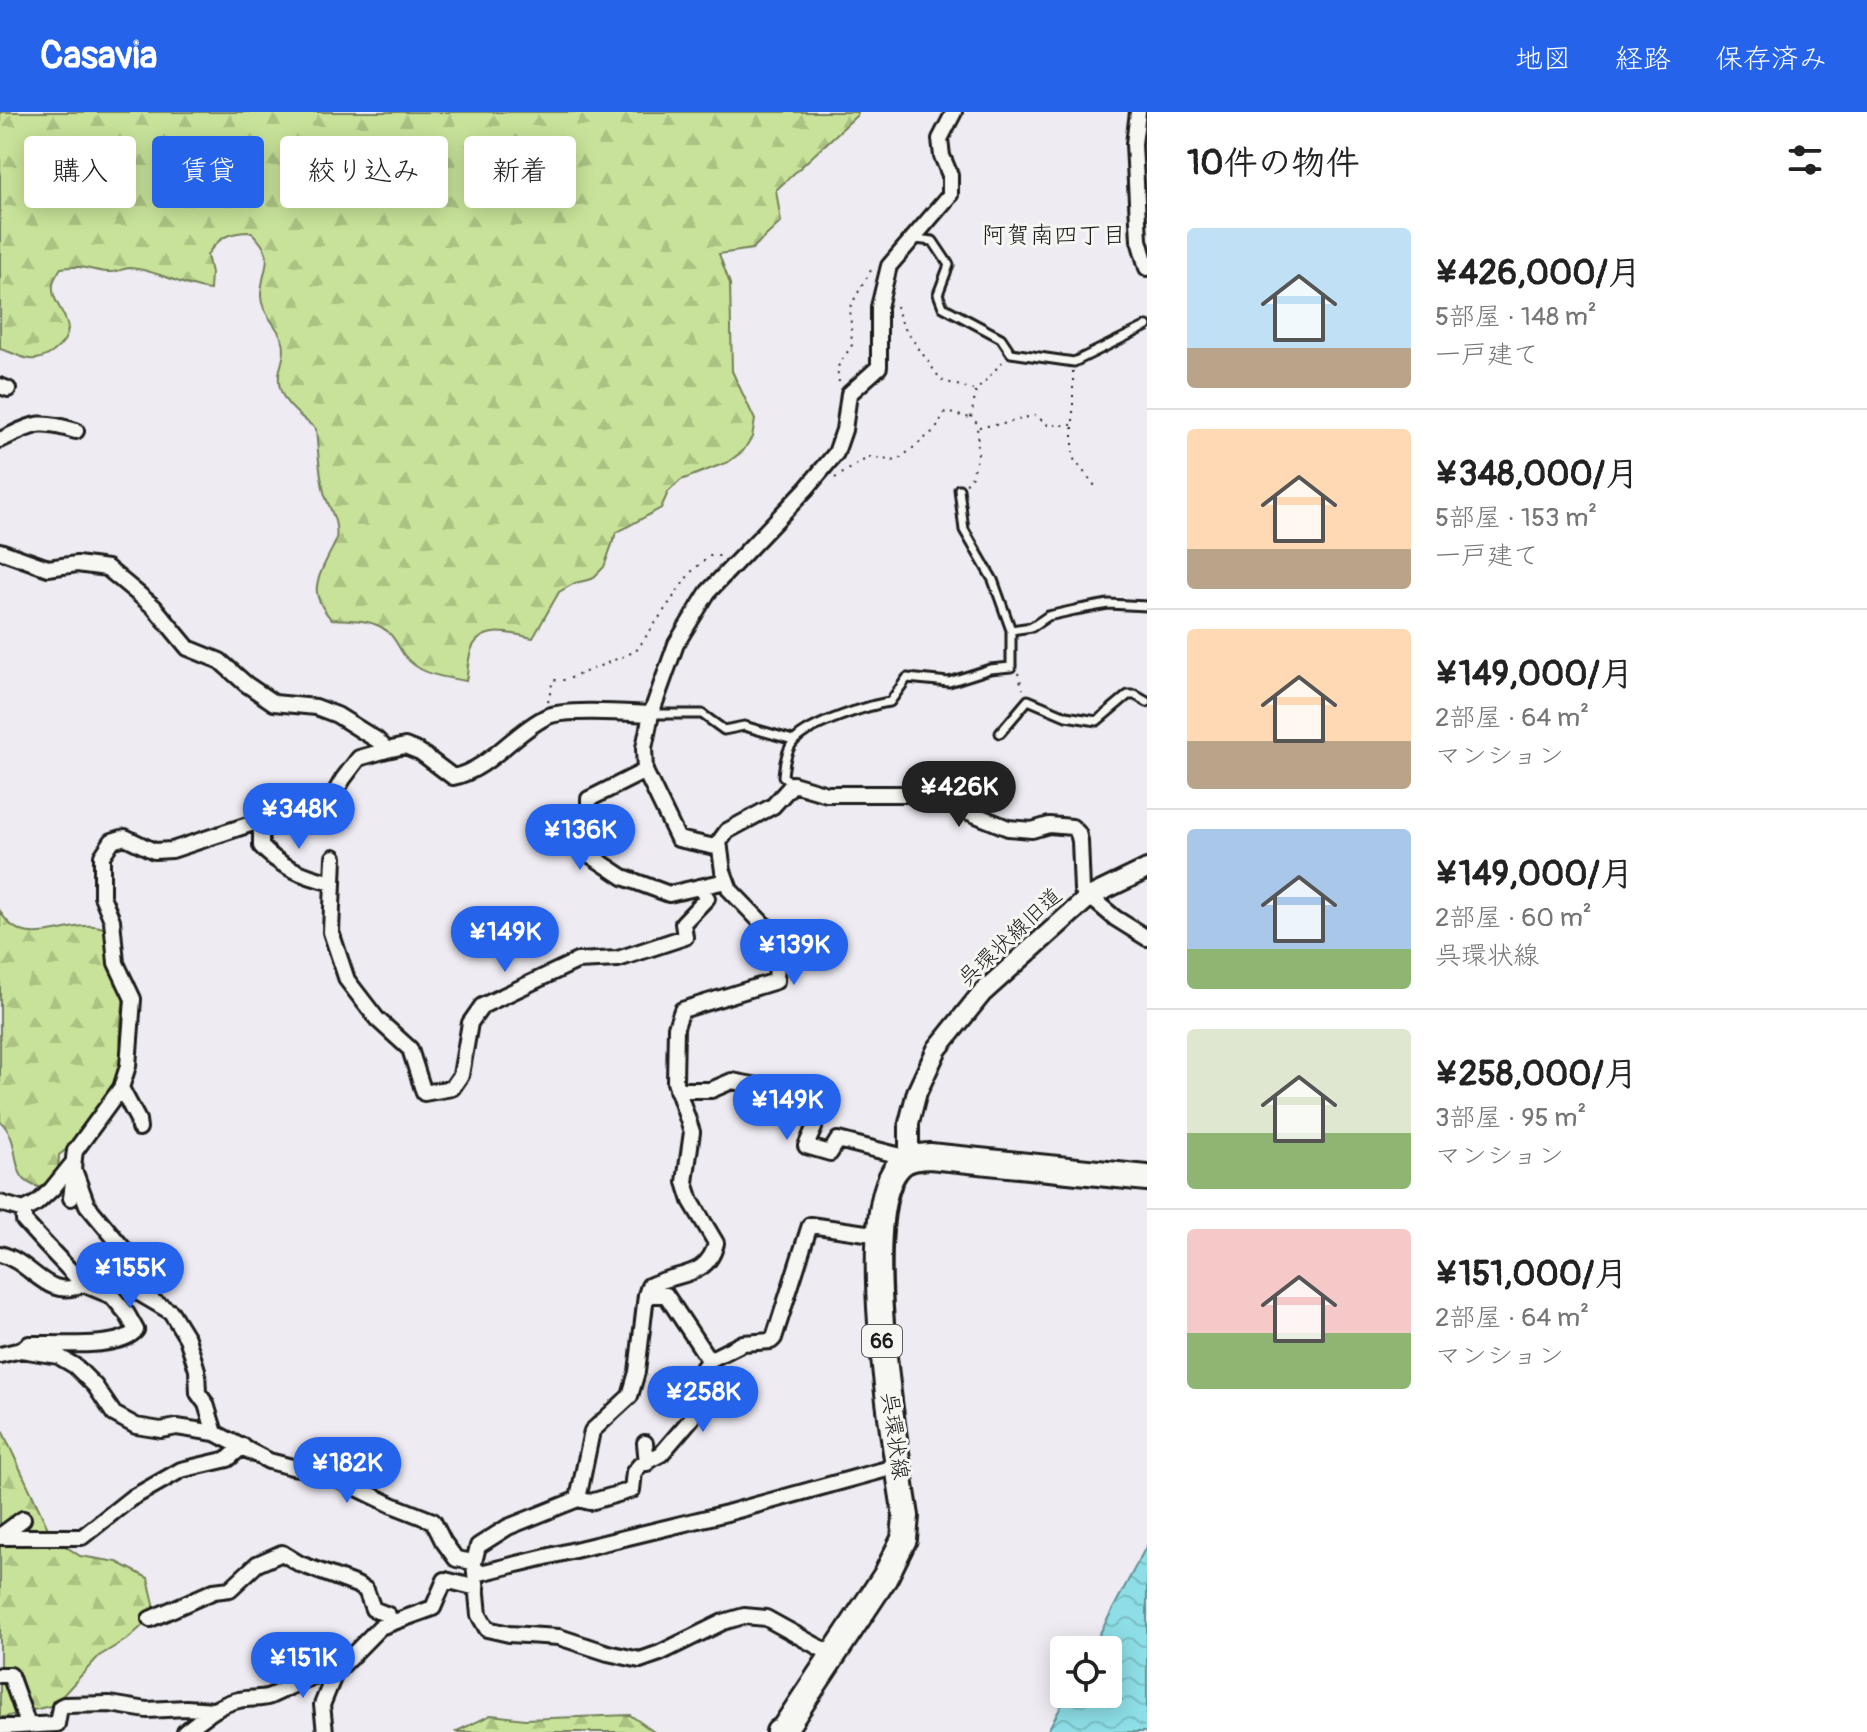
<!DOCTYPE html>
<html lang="ja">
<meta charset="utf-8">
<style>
:root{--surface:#fff;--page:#f2f2f2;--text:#222;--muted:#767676;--line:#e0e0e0;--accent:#2563eb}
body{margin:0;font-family:Pangolin,"Klee One",sans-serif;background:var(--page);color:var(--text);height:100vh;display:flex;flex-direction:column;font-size:30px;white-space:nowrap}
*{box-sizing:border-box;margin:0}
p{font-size:26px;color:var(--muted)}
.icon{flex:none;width:44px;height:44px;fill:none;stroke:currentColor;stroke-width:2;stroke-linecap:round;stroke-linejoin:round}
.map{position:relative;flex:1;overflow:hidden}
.side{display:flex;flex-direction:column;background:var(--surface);width:720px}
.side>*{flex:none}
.hud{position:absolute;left:24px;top:24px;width:760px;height:72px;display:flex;gap:16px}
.controls{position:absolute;left:1050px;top:1524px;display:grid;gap:16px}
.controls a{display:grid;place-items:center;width:72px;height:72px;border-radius:8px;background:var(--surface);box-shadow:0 4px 20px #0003;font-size:40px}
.price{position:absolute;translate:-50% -68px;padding:0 18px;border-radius:28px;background:var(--accent);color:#fff;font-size:26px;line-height:52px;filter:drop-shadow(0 2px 4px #0008)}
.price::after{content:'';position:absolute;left:50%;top:48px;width:24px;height:18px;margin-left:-12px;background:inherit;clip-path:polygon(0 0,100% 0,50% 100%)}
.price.current{background:#222;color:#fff}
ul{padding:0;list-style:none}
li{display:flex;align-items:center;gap:24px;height:200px;padding:0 40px}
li+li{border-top:2px solid var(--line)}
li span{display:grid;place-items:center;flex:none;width:224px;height:160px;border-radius:8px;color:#555}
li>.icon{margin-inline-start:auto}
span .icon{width:96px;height:96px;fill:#fffc;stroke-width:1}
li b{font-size:34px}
h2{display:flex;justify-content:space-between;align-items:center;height:96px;padding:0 40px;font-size:34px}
.chip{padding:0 28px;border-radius:8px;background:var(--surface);box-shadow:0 4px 20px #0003;font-size:28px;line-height:72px}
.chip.current{background:var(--accent);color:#fff}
header{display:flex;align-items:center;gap:48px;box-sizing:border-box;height:112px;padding:0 40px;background:var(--accent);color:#fff}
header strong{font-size:38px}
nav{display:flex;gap:44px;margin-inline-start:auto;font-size:28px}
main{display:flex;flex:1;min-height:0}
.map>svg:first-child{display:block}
.forest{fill:url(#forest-firs);stroke:#72805a;stroke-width:2}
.water{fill:url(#water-waves);stroke:#609095;stroke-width:2}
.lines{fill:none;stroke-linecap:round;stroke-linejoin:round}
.service-casing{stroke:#1c1c1c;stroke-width:13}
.minor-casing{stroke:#1c1c1c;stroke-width:20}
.tertiary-casing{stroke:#1c1c1c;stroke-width:24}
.primary-casing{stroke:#1c1c1c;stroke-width:30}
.path{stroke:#1c1c1c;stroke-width:2;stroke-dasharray:2 6;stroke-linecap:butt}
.service{stroke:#f6f6f2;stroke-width:7}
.minor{stroke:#f6f6f2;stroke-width:14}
.tertiary{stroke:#f6f6f2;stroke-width:18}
.primary{stroke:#f6f6f2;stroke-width:24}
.labels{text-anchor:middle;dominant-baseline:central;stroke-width:6;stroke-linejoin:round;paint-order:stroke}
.shield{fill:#f6f6f2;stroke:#5d5d5c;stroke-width:2}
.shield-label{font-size:20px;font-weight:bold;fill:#1c1c1c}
.street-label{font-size:22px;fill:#1c1c1c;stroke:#f6f6f2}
.neighbourhood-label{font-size:24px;fill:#1c1c1c;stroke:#f6f6f2}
</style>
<header>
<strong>Casavia</strong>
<nav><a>地図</a><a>経路</a><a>保存済み</a></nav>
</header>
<main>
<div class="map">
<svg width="1147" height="1620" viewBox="0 0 1147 1620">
<defs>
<pattern id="forest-firs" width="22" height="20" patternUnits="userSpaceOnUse" patternTransform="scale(2)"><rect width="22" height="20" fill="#c8e399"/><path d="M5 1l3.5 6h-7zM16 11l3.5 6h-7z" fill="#abc283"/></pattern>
<pattern id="water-waves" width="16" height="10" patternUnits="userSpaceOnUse" patternTransform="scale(2)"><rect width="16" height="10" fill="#8ddee6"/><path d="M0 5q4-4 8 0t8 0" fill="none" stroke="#79bec5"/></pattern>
</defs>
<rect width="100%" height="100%" fill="#eeebf2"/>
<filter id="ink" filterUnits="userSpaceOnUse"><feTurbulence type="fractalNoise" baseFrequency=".0125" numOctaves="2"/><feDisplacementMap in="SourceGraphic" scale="16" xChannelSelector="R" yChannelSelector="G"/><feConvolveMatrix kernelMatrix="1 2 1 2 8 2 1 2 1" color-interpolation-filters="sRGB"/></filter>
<g filter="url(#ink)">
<path class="forest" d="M0 0H857V3L776 78 781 110 752 137 719 142 730 172 732 259 755 308 752 325 743 339 728 350 681 368 668 380 661 396 616 421 604 455 592 467 575 471 559 480 533 526C513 522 483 512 472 536 468 545 468 559 466 569 443 565 419 563 404 543 397 533 393 521 381 515 367 507 347 508 331 507 311 483 314 472 328 445 330 440 335 433 336 428 339 408 329 397 324 380 319 359 318 339 316 317 297 301 273 286 280 257 283 247 286 237 282 227 276 211 260 200 261 182 263 151 278 146 251 120 229 120 219 125 207 143L211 161 210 178C183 175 158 158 130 156 124 156 118 160 111 160 93 160 83 152 61 156 58 161 53 167 53 173 50 198 88 213 53 240 46 245 39 248 30 247 20 246 10 239 0 237Z
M0 799C25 843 65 807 100 815 106 816 112 821 117 824 126 853 125 881 121 910 118 928 124 948 120 966 113 990 79 1029 59 1043L58 1060 52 1077C0 1074 28 1035 0 1009Z
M0 1314 52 1425 80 1444 117 1450 148 1466 156 1501 129 1526 99 1544 54 1593 0 1606Z
M491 1603 525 1607 630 1603 654 1620H455Z"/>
<path class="water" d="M1147 1433V1620H1047L1068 1582H1108V1538H1091Z"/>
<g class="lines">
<g class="service-casing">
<path id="service" d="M915 127 933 129 949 153 938 182 943 195 1001 226 1011 241 1074 250 1147 214
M959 377 964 418 993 468 1011 518
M652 602H702L724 618 744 614 793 628
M1000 621 1028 588 1066 604 1097 609 1128 583H1135L1147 590
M793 672 783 664C784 652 786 637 795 628 810 612 869 593 890 590L907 566 949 570 990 557 1011 555V518L1032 515 1048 504 1075 498 1108 492 1147 494"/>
</g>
<g class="minor-casing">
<path id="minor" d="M1138 0 1134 32 1139 128 1147 156
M0 274 8 277
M0 328C35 312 38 307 76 319
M0 439 48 456 77 452 107 456 154 495 188 536 220 549 246 572 274 591 316 595 337 603 377 628 387 638
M645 659 589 687 590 743 623 765 669 782 726 769
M261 710V734C279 755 306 765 333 771
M720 736 678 727 645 659 644 636 651 602 676 532 708 480 806 377 836 341 844 318 849 282 879 255V195L889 154 950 83V63L942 44 940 27 954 0
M334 745 331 820 347 868 377 907 410 937 424 981 452 976 461 963 470 911 482 894 577 849 618 847 685 825 683 811 707 786 699 775
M677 978H711L732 969 769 976 813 1009 814 1016 806 1034 830 1041 838 1028 909 1046
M139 1016 138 1008 121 976 128 954 133 887 116 851 112 808 102 784V744L112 729 125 725 154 739 172 738 296 697 322 698 328 693 343 667 359 646 387 638 405 634 420 640 453 665C490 657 513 621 546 605 564 596 629 601 651 602
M76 1063 87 1093 127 1141 132 1177 171 1200 187 1226 197 1258 198 1281 206 1292 215 1321
M71 1086C74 1070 72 1055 75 1039L121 976
M0 1091 24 1098 37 1091 52 1077 73 1051
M0 1142C33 1150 47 1190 83 1172
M646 1183 649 1174C676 1160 708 1167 716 1131L691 1089 685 1070 692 1020 675 970 676 915 682 898 776 869 777 850 791 831 763 812 730 778 723 759 719 730 727 719 773 694 793 672 827 682H924L1008 716 1032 718 1049 713 1072 715 1078 721 1080 729 1082 778 1115 806 1147 826
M21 1238 58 1244 75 1254 95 1274 114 1302 136 1314 161 1318 177 1315 215 1321 269 1349 292 1355 322 1359 392 1393 433 1409 443 1429 456 1447 474 1450
M0 1243 21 1238 29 1232C55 1231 120 1238 136 1218L127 1202 112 1184 83 1172 45 1132 24 1109V1098
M709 1248 743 1231 771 1229 774 1226 810 1113 880 1123
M645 1331 647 1351
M578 1387 590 1390 632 1378 634 1360 640 1353 661 1342 691 1307 698 1292 703 1256 709 1248 666 1183H646L637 1260 630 1284 592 1319 578 1387 508 1415 478 1434 474 1450 479 1503 487 1517 509 1522 559 1525 608 1541 640 1548 660 1541 723 1510 744 1504 766 1506 833 1543
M0 1424 23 1407
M0 1425H82L130 1387 181 1358 228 1347 243 1334
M476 1462 727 1401 898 1354
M150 1507 214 1479 230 1477 257 1452 282 1441 300 1452 357 1473 366 1478 373 1497 388 1503 390 1510
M0 1563H10L28 1613
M0 1615 57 1612 60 1595 64 1593 110 1592 147 1598 186 1596 214 1598
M185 1620C202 1607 218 1592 239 1588 249 1585 261 1588 270 1584 296 1573 305 1564 335 1561
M325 1620 322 1593 335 1561 380 1515 433 1496 445 1468 477 1476"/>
</g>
<g class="tertiary-casing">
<path id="tertiary" d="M909 1046V1011L917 980 937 937 982 881 1089 785 1147 757"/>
</g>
<g class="primary-casing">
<path id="primary" d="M779 1620 784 1617 885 1465 904 1427 906 1404C896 1342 853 1094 901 1052 909 1045 919 1045 930 1044L1147 1066"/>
</g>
<path class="path" d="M896 194 903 214 941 268 973 278
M1073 259V346L1095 374
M839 270 837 256 852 233 850 195 871 158H875
M979 315 1003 312 1035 303 1048 313H1072
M835 366 869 345 897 349 936 317 945 300 971 306
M966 371 970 369 978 344 977 311 971 306 976 279 1005 247
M1018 561 1023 577
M548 590 553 568H566L636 539 690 461 709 444H723"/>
<use href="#service" class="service"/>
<use href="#minor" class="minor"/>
<use href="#tertiary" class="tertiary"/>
<use href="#primary" class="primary"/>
</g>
</g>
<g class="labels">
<rect class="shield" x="862" y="1213" width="40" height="32" rx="6"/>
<g class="shield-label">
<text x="882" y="1229">66</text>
</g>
<g class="street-label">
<text transform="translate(1010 825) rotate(-43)">呉環状線旧道</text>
<text transform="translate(895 1324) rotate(82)">呉環状線</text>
</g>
<g class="neighbourhood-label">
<text x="1054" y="123">阿賀南四丁目</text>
</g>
</g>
</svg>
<div class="controls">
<a><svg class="icon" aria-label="locate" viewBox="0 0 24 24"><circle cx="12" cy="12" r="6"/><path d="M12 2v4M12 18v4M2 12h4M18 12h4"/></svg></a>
</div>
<b class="price current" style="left:959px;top:717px">¥426K</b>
<b class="price" style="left:299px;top:739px">¥348K</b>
<b class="price" style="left:580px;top:760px">¥136K</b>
<b class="price" style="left:505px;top:862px">¥149K</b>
<b class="price" style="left:794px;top:875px">¥139K</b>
<b class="price" style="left:787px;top:1030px">¥149K</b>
<b class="price" style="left:130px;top:1198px">¥155K</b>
<b class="price" style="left:703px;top:1322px">¥258K</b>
<b class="price" style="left:347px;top:1393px">¥182K</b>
<b class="price" style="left:303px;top:1588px">¥151K</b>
<div class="hud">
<a class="chip">購入</a>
<a class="chip current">賃貸</a>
<a class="chip">絞り込み</a>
<a class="chip">新着</a>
</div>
</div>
<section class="side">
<h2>10件の物件<svg class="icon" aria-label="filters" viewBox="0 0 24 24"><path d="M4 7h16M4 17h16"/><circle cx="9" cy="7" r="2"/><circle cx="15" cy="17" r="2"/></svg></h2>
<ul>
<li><span style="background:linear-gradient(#bfe0f5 75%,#b9a48a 0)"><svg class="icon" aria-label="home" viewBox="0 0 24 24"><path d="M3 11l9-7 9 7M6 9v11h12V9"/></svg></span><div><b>¥426,000/月</b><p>5部屋 · 148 m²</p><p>一戸建て</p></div></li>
<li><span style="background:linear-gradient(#ffd9b3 75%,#b9a48a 0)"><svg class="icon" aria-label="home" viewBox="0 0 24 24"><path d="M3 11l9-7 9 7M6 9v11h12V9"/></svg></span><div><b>¥348,000/月</b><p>5部屋 · 153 m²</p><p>一戸建て</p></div></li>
<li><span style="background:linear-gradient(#ffd9b3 70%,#b9a48a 0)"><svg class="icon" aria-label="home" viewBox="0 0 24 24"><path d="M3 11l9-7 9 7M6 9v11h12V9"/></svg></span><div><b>¥149,000/月</b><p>2部屋 · 64 m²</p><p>マンション</p></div></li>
<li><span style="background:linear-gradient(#a9c7e8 75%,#8fb573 0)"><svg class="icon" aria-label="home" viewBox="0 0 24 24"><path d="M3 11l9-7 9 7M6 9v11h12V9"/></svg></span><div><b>¥149,000/月</b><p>2部屋 · 60 m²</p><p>呉環状線</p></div></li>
<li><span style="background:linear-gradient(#dfe7d0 65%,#8fb573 0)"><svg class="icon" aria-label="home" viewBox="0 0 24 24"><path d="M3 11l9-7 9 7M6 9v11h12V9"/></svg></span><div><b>¥258,000/月</b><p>3部屋 · 95 m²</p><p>マンション</p></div></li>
<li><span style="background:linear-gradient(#f6c9c9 65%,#8fb573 0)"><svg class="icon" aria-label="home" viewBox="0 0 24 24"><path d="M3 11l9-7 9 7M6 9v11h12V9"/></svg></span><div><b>¥151,000/月</b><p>2部屋 · 64 m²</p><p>マンション</p></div></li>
</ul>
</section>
</main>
